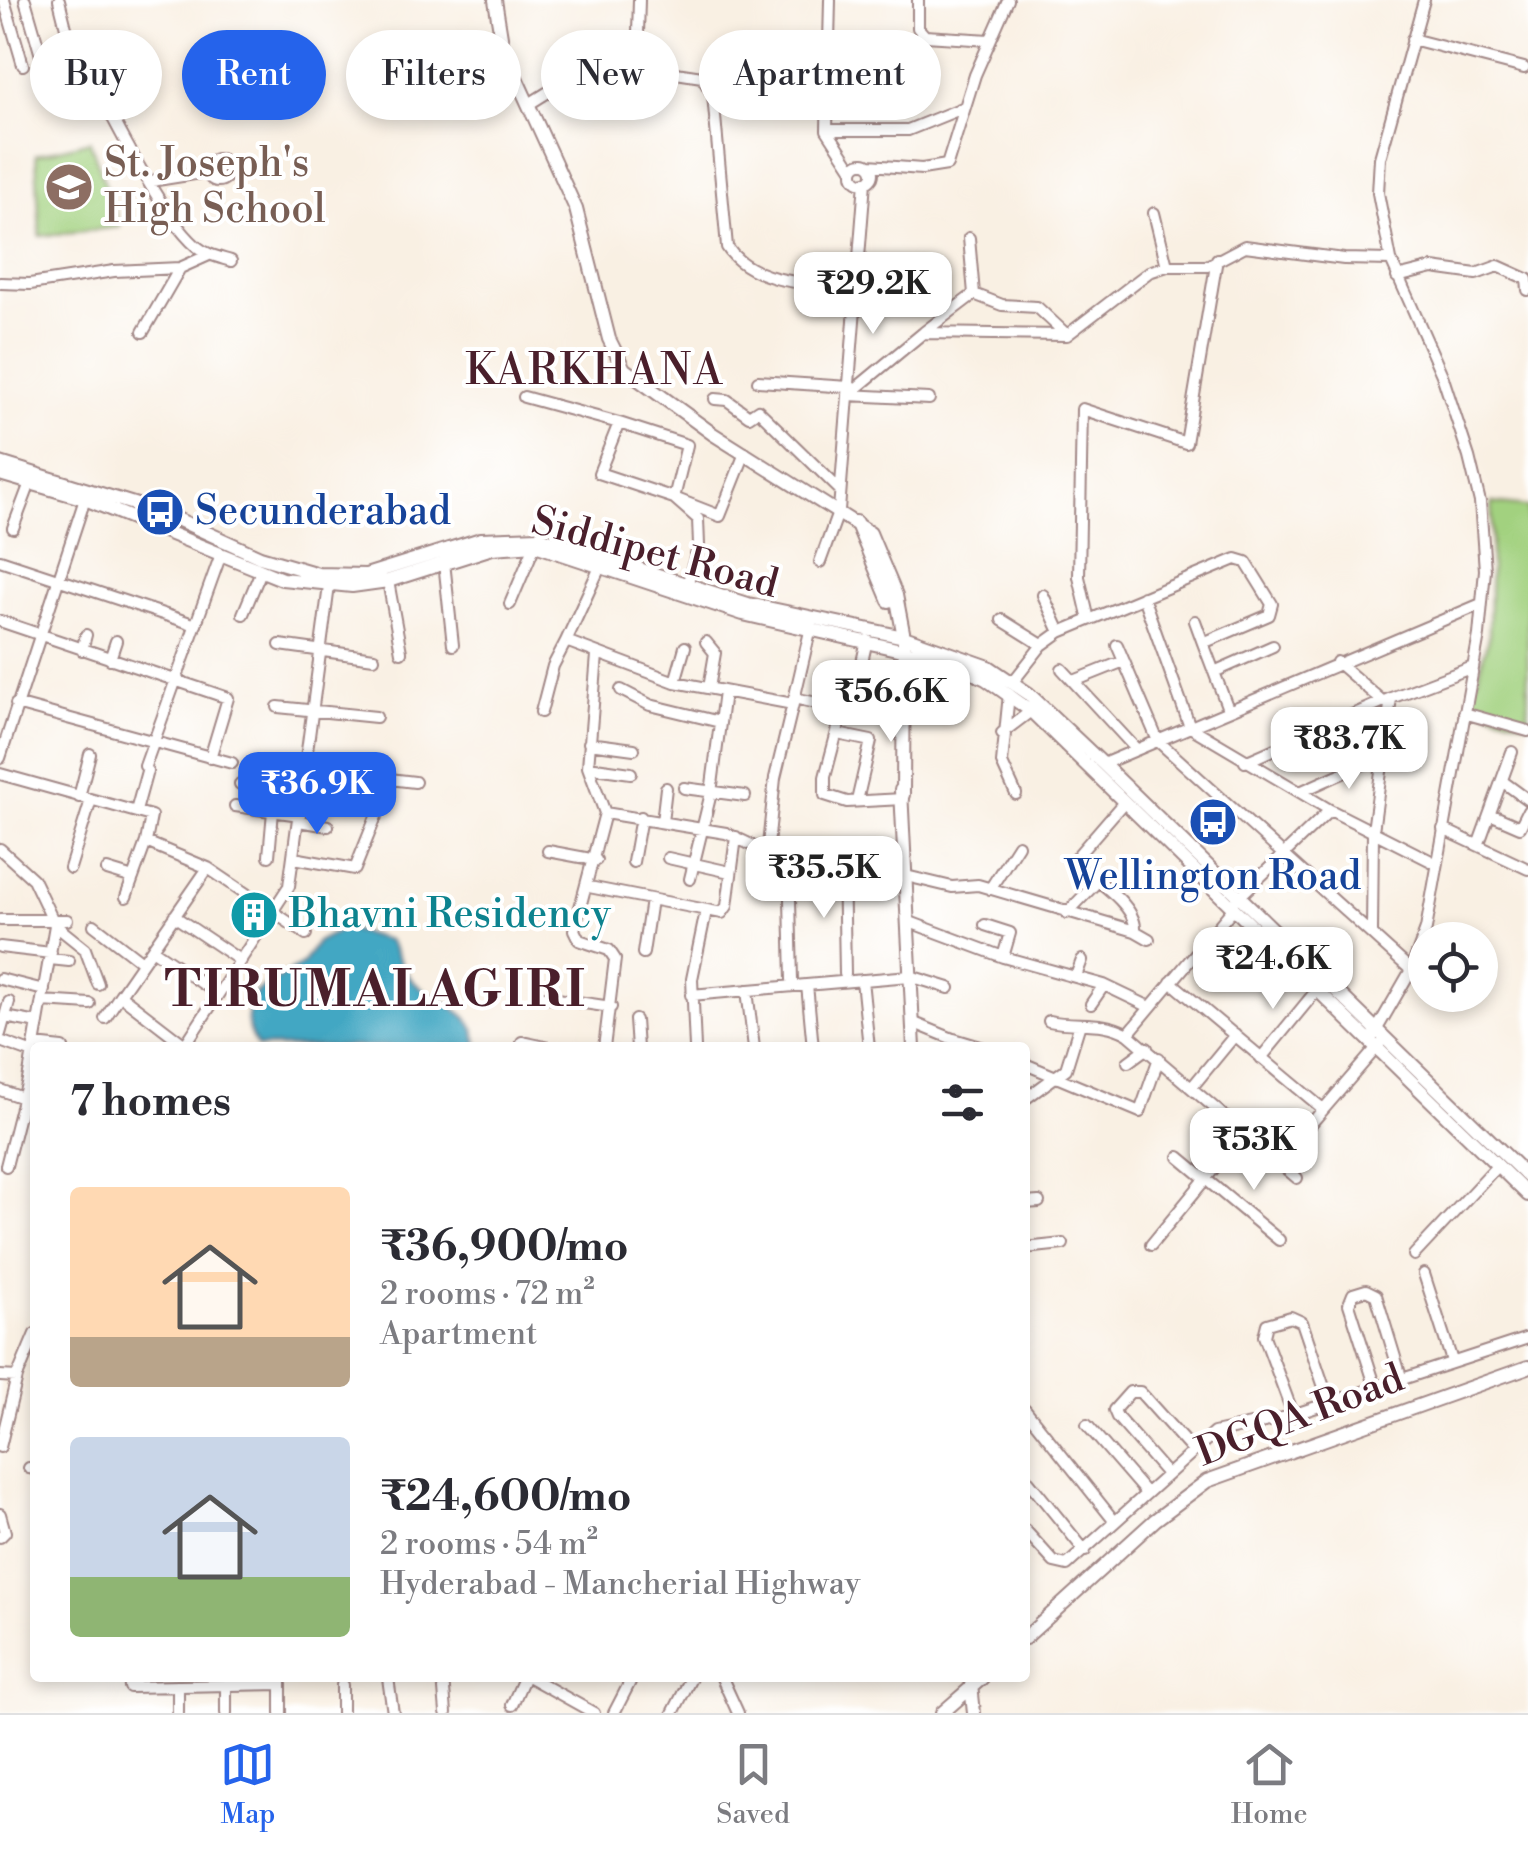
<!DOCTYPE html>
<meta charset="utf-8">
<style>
:root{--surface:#fff;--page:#f2f2f3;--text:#2b2b33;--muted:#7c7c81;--line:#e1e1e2;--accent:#2563eb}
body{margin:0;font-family:"Libre Bodoni",serif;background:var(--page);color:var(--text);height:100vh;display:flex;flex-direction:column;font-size:38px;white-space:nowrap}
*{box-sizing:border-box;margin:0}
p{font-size:32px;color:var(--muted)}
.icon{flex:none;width:55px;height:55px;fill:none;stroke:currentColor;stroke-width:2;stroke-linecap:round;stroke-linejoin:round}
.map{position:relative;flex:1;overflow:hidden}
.drawer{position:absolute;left:30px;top:1042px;width:1000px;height:640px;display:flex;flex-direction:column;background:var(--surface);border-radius:10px;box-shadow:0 5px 15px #0003}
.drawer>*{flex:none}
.guide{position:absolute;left:30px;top:30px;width:1000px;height:90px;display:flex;gap:20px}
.controls{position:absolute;left:1408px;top:922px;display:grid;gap:20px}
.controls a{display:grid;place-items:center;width:90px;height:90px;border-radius:50%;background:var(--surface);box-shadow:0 5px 15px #0003;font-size:50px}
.price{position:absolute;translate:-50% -85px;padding:0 22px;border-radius:20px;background:#fff;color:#222;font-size:32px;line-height:65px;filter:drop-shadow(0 2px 5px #0008)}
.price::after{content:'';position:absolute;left:50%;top:60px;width:30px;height:22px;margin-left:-15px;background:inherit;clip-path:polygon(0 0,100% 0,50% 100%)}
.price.current{background:var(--accent);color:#fff}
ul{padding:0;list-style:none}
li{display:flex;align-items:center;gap:30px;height:250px;padding:0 40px}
li span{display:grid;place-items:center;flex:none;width:280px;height:200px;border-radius:10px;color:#555}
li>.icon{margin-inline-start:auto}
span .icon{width:120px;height:120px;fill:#fffc;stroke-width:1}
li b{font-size:42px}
h2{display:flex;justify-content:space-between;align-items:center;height:120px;padding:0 40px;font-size:42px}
.pill{padding:0 35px;border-radius:45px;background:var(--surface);box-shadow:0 5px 15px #0003;font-size:35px;line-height:90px}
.pill.current{background:var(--accent);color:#fff}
.dock{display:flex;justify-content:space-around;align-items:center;height:140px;border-top:2px solid var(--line);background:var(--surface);font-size:28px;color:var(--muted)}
.dock a{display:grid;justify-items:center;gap:5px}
.dock .current{color:var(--accent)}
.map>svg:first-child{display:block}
.green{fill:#a2d17f;stroke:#767855;stroke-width:2.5}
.water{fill:#43a7c3;stroke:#466377;stroke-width:2.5}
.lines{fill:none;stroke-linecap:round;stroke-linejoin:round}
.minor-casing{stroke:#a28887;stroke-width:14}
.major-casing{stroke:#a28887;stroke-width:16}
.minor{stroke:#fff;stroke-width:10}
.major{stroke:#fff;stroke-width:12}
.labels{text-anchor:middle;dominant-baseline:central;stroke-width:8;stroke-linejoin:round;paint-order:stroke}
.education-label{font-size:40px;fill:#785e54;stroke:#fff;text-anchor:start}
.transit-label{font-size:40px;fill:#164399;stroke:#fff;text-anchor:start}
.street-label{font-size:40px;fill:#4a1f2b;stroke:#fff}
.culture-label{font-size:40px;fill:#0d838f;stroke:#fff;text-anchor:start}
.neighbourhood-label{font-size:42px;letter-spacing:2.5px;fill:#4a1f2b;stroke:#fff}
.district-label{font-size:50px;font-weight:bold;letter-spacing:2.5px;fill:#4a1f2b;stroke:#fff}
</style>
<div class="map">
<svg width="1528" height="1713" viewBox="0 0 1528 1713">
<rect width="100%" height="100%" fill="#fff"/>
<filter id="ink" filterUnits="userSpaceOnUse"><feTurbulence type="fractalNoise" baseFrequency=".01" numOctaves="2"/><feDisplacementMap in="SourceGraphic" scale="20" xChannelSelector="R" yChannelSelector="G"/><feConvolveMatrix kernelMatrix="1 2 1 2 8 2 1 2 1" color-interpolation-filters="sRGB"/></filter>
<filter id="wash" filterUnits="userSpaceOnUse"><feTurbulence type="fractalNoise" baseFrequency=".0048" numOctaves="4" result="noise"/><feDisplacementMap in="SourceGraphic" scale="40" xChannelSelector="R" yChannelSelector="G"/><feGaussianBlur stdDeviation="2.25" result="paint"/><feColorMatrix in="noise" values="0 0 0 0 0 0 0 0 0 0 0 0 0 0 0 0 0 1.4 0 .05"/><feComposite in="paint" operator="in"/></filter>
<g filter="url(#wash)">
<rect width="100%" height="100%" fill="#f9f0e3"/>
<path class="green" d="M90 141 120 227 40 236 36 155Z
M1492 503 1528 507V723L1470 706 1489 634Z"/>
<path class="water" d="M344 928 388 940C398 954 401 969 413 981 435 1004 479 1008 477 1047H258C244 1029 245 1013 256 992L302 964 317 942Z"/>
</g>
<g filter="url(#ink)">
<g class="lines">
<g class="minor-casing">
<path id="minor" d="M4 0 23 65
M25 0 42 59
M59 0 66 28C95 81 155 211 196 246 207 255 218 257 231 261
M830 0 827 130 853 170
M918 0V28L925 36 990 40
M1412 39 1524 68
M637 67 639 0
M529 104 590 66 637 67 702 77 713 95 727 247C751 285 816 284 857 289
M827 130H908L965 107
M207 170a11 11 0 1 1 22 0a11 11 0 1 1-22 0Z
M853 173a10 10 0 1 1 20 0a10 10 0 1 1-20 0Z
M869 165 922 169 947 165 975 75 1008 0
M151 181 207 172
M1154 213 1167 266
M969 238 974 294
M1397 277 1433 268 1476 274 1498 266 1527 279 1528 290
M0 283 30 284 114 271 180 268
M143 332 180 268 209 255
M924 332 974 294 1002 305 1037 307 1067 335
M758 381 849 387
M848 395 923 333 1067 335 1149 272 1167 266H1207L1245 246 1344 259 1391 260
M848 395 929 399
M524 397 619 423 599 473 674 498 698 519 699 545 687 585
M715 399 727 400 749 416 758 410 840 490
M619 423 687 445 674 498 720 516 745 453
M13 528 30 483
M0 560 196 625
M444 562 453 645
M820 562 839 510 865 182
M600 567 566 641 675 682 793 704 811 627
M388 581 401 652
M1043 595 1060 632
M1143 597 1190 727 1330 810 1437 864
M510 604 535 545
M243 614 261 571
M1002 620 1042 645
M1089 620 1079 577 1082 409 1186 443 1217 259
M0 621 228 698 210 758
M706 642 715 653 709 688
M1203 643 1228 709
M280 645 374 658
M1117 645 1158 741 1411 970
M82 650 86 635
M597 655 588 767 605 813 726 833 777 857 905 859
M110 659 116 641
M1337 662 1381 700
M1062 669 1136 749
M1214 672 1273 646
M1074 681 1124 661
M675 682 685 647
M1012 683 1042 645 1060 632 1236 559 1246 562 1272 604 1269 615 1203 643 1195 621
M621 690 650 705 720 722
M855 693 867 640
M1009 694 1002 763 1016 794
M794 698 898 721
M16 704 232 763
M278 707 376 717
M843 709 825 777V795L847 802 903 799
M541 712 553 666 566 641
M1464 713 1528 731
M1002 733 1031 711
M842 735 871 741 857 801
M589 743 634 749
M0 758 85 499
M1245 762 1391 698
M1103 764 1481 604
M145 766 221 554
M588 767 631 773
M305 769 415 782
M0 774 151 816 146 842 208 868 306 934
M1502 781 1528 800
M240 784 303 792
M684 788 745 796
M1300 792 1383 755
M79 797 90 754
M235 806 300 815
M136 811 147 771
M1490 814 1520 827 1528 811
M299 821 328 826
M662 822 666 788
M1443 829 1528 869
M1479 843 1512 752
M0 849 33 879 55 925 28 1080 6 1166
M548 851 596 860
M767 855 775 778 793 704
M269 856 273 811
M294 858 355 869 391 779
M668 858 730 872
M789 859 792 980
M843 860 845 974
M633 862 641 817
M70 868 91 800
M107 870 133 878
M906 876 952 887 978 885 1135 931C1138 905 1090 876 1073 861L1124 802
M690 879 711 793 724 692
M589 887 722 913 727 906 736 837
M990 889 1018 845
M126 897 146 842
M1237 899 1330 810
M1067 913 1097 882
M174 916 241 961
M0 920H67
M907 921 1003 957 1104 985 1150 1007
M55 925 85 949 98 984
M94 925 142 962
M985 925 1010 933 1003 957
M1135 931 1149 939
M1372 932 1373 831 1391 698 1473 667
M0 947 51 953
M152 949 218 994
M643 953 651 900
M50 959 69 961
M1076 976 1082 960
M0 979 44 990
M862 980 869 1048
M1171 982 1323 1109
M807 985 813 1048
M747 990 754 1048
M120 995 208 868
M691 995 910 976 949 988
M544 997 611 1007
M42 1001 90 1004
M1091 1004 1104 985
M5 1017 38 1023
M105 1018 120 995 185 1045 289 886 329 586
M635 1020 637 1048
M1049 1021C1076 1027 1103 1019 1128 1034L1278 1162 1379 1045
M912 1022 953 1039 961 1048
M0 1034 9 1002
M1128 1034 1232 910
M1373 1036 1411 970 1426 929 1479 635 1485 570 1480 502 1469 457 1442 375 1391 260 1378 193 1380 158 1424 0
M954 1039 984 1048
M0 1041 33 1053
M522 1042 550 1048
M34 1045 63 1048
M604 1048 615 959 609 950 579 940 574 930 605 813
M695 1048 692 979 706 911
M1261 1058 1316 991
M1128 1062 1147 1048
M1025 1064 1140 1112 1159 1058
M1193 1086 1235 1035
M0 1090 23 1098
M1025 1099 1066 1069 1079 1027
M1179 1157 1279 1240
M1278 1162 1297 1178
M1025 1203 1039 1202
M1151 1245 1243 1133
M1025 1248 1063 1244
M1414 1255 1498 1165
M1424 1274 1452 1361
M0 1376 17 1377 35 1334
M1375 1385 1349 1304 1353 1294 1366 1290 1376 1295 1401 1377
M1025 1409 1115 1522
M1293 1414 1264 1336 1267 1324 1291 1317 1302 1322 1329 1402
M1087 1425 1146 1493
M0 1447 17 1377
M29 1468 35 1469
M1166 1473 1117 1417 1114 1410 1130 1392H1140L1192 1450
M1025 1477 1085 1551
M0 1514 5 1532 0 1537
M1025 1530 1054 1562 1067 1565 1214 1433 1283 1418 1528 1338
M129 1678 130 1687 281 1684
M388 1678 393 1713
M443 1678 446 1713
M531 1678 594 1713
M722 1678 738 1713
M281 1679V1713
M226 1685V1713
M342 1685V1713
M178 1686V1713
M512 1705 524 1678
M614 1713 632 1678
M673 1713 691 1678"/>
</g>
<g class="major-casing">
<path id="major" d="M495 0 503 49 576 209 609 339 624 369 713 434 870 533 896 595 904 637 903 795
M0 463 166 514 260 557 318 574 366 575 481 539 539 537 748 604 904 637 989 667 1029 694 1103 764 1528 1177
M0 474 85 499 282 579 352 586 388 581 492 548 535 545 743 614 945 660 986 679 1031 711 1528 1195
M856 522 889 601
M901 790 914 1048
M1025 1638 1155 1520 1207 1481 1528 1367
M971 1685 974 1713
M942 1713 982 1678"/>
</g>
<use href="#minor" class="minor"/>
<use href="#major" class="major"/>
</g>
</g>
<defs>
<g id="school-disc" transform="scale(2.5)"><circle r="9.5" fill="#8d6e63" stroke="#fff"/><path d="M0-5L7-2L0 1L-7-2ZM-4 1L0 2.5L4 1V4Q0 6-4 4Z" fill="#fff"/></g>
<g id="bus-disc" transform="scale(2.5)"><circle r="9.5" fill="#1a4fb4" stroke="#fff"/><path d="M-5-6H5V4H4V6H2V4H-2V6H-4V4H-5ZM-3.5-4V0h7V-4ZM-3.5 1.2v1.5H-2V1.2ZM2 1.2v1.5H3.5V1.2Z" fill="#fff"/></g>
<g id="building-disc" transform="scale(2.5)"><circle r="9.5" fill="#0f9aa8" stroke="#fff"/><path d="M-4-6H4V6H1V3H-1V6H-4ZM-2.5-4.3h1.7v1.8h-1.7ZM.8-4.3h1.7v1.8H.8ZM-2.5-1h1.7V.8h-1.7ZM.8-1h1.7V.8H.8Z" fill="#fff"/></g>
</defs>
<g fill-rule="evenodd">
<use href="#school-disc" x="69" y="187"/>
<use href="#bus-disc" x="160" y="512"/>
<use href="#bus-disc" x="1213" y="822"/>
<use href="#building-disc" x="254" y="915"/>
</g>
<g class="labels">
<g class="education-label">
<text x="104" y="164">St. Joseph's<tspan x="104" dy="46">High School</tspan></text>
</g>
<g class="transit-label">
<text x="195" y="512">Secunderabad</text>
<text x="1213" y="877" text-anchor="middle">Wellington Road</text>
</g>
<g class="street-label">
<text transform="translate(655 553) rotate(15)">Siddipet Road</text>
<text transform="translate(1300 1416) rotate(-21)">DGQA Road</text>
</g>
<g class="culture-label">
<text x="289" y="915">Bhavni Residency</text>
</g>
<g class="neighbourhood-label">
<text x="595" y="371">KARKHANA</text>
</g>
<g class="district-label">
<text x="376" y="991">TIRUMALAGIRI</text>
</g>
</g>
</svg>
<div class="controls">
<a><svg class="icon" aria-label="locate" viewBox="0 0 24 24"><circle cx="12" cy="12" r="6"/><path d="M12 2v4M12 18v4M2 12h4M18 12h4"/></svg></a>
</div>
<b class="price" style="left:873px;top:337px">₹29.2K</b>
<b class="price" style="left:891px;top:745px">₹56.6K</b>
<b class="price" style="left:1349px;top:792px">₹83.7K</b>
<b class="price current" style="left:317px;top:837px">₹36.9K</b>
<b class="price" style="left:824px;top:921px">₹35.5K</b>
<b class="price" style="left:1273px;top:1012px">₹24.6K</b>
<b class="price" style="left:1254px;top:1193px">₹53K</b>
<div class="guide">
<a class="pill">Buy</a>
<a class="pill current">Rent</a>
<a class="pill">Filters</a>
<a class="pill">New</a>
<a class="pill">Apartment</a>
</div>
<section class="drawer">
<h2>7 homes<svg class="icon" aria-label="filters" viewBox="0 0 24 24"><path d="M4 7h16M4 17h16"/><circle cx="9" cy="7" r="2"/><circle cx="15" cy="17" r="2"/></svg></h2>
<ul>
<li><span style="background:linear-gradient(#ffd9b3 75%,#b9a48a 0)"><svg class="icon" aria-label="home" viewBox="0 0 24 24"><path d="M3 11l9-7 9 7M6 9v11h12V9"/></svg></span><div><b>₹36,900/mo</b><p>2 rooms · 72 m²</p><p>Apartment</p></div></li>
<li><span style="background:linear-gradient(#c9d6e8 70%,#8fb573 0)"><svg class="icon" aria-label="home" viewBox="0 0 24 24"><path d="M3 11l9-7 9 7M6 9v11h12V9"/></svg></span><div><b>₹24,600/mo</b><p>2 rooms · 54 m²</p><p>Hyderabad - Mancherial Highway</p></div></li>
</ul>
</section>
</div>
<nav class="dock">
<a class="current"><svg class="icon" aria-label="map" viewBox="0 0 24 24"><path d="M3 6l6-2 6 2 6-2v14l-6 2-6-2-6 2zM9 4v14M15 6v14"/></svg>Map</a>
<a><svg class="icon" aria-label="saved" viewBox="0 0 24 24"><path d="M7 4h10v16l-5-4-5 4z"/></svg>Saved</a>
<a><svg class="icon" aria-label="home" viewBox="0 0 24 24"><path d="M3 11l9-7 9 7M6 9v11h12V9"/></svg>Home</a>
</nav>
